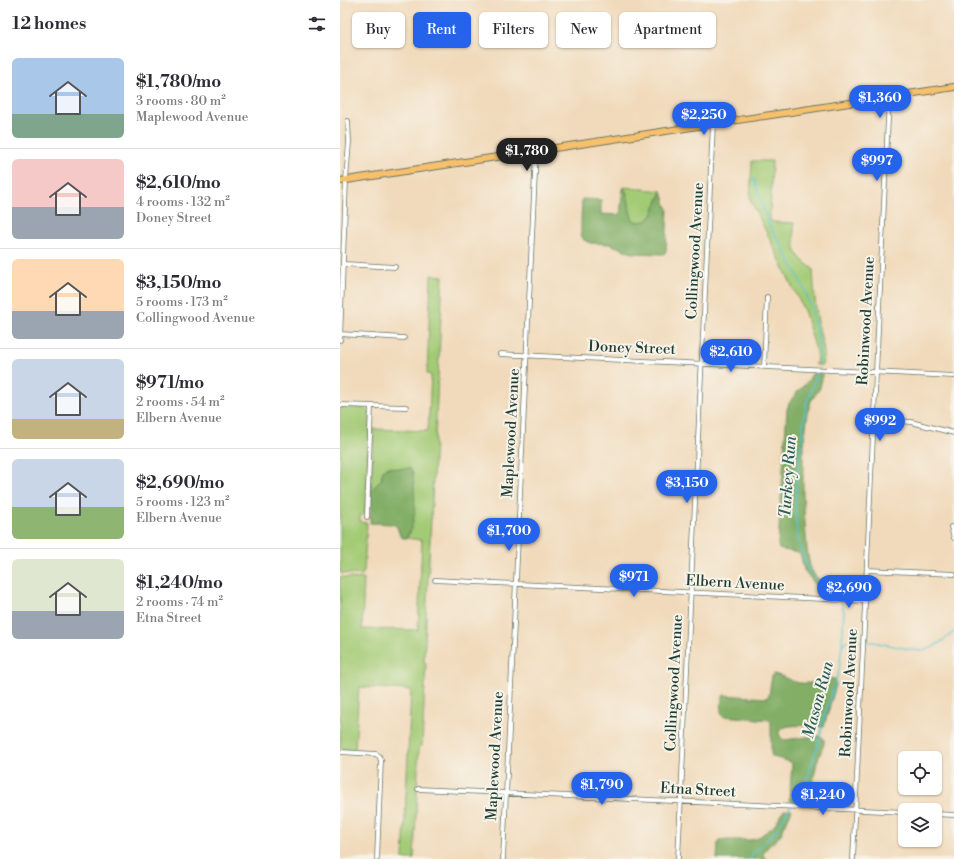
<!DOCTYPE html>
<meta charset="utf-8">
<style>
:root{--surface:#fff;--page:#f7f7f7;--text:#2b2b33;--muted:#7c7c81;--line:#e1e1e2;--accent:#2563eb}
body{margin:0;font-family:"Libre Bodoni",serif;background:var(--page);color:var(--text);height:100vh;display:flex;flex-direction:column;font-size:15px;white-space:nowrap}
*{box-sizing:border-box;margin:0}
p{font-size:13px;color:var(--muted)}
.icon{flex:none;width:22px;height:22px;fill:none;stroke:currentColor;stroke-width:2;stroke-linecap:round;stroke-linejoin:round}
.map{position:relative;flex:1;overflow:hidden}
.details{display:flex;flex-direction:column;background:var(--surface);width:340px}
.details>*{flex:none}
.hud{position:absolute;left:12px;top:12px;width:380px;height:36px;display:flex;gap:8px}
.buttons{position:absolute;left:558px;top:751px;display:grid;gap:8px}
.buttons a{display:grid;place-items:center;width:44px;height:44px;border-radius:6px;background:var(--surface);box-shadow:0 1px 3px #0004;font-size:20px}
.price{position:absolute;translate:-50% -34px;padding:0 9px;border-radius:14px;background:var(--accent);color:#fff;font-size:13px;line-height:26px;filter:drop-shadow(0 1px 2px #0008)}
.price::after{content:'';position:absolute;left:50%;top:24px;width:12px;height:9px;margin-left:-6px;background:inherit;clip-path:polygon(0 0,100% 0,50% 100%)}
.price.on{background:#222;color:#fff}
ul{padding:0;list-style:none}
li{display:flex;align-items:center;gap:12px;height:100px;padding:0 12px}
li+li{border-top:1px solid var(--line)}
li span{display:grid;place-items:center;flex:none;width:112px;height:80px;border-radius:6px;color:#555}
li>.icon{margin-inline-start:auto}
span .icon{width:48px;height:48px;fill:#fffc;stroke-width:1}
li b{font-size:17px}
h2{display:flex;justify-content:space-between;align-items:center;height:48px;padding:0 12px;font-size:17px}
.tag{padding:0 14px;border-radius:6px;background:var(--surface);box-shadow:0 1px 3px #0004;font-size:14px;line-height:36px}
.tag.on{background:var(--accent);color:#fff}
main{display:flex;flex:1;min-height:0}
.map>svg:first-child{display:block}
.green{fill:#a3ca75;stroke:#618454}
.forest{fill:#82ae66;stroke:#50764d}
.lines{fill:none;stroke-linecap:round;stroke-linejoin:round}
.stream{stroke:#54c1cc;stroke-width:1.5}
.minor-casing{stroke:#687463;stroke-width:5.5}
.primary-casing{stroke:#687463;stroke-width:8}
.minor{stroke:#fff;stroke-width:4}
.primary{stroke:#f7c06c;stroke-width:6}
.labels{text-anchor:middle;dominant-baseline:central;stroke-width:4;stroke-linejoin:round;paint-order:stroke}
.street-label{font-size:15px;fill:#1f3d34;stroke:#f7f3e8}
.water-label{font-size:16px;font-style:italic;fill:#2c5e5a;stroke:#f7f3e8}
</style>
<main>
<section class="details">
<h2>12 homes<svg class="icon" aria-label="filters" viewBox="0 0 24 24"><path d="M4 7h16M4 17h16"/><circle cx="9" cy="7" r="2"/><circle cx="15" cy="17" r="2"/></svg></h2>
<ul>
<li><span style="background:linear-gradient(#a9c7e8 70%,#7fa58c 0)"><svg class="icon" aria-label="home" viewBox="0 0 24 24"><path d="M3 11l9-7 9 7M6 9v11h12V9"/></svg></span><div><b>$1,780/mo</b><p>3 rooms · 80 m²</p><p>Maplewood Avenue</p></div></li>
<li><span style="background:linear-gradient(#f6c9c9 60%,#9aa5b1 0)"><svg class="icon" aria-label="home" viewBox="0 0 24 24"><path d="M3 11l9-7 9 7M6 9v11h12V9"/></svg></span><div><b>$2,610/mo</b><p>4 rooms · 132 m²</p><p>Doney Street</p></div></li>
<li><span style="background:linear-gradient(#ffd9b3 65%,#9aa5b1 0)"><svg class="icon" aria-label="home" viewBox="0 0 24 24"><path d="M3 11l9-7 9 7M6 9v11h12V9"/></svg></span><div><b>$3,150/mo</b><p>5 rooms · 173 m²</p><p>Collingwood Avenue</p></div></li>
<li><span style="background:linear-gradient(#c9d6e8 75%,#c2b280 0)"><svg class="icon" aria-label="home" viewBox="0 0 24 24"><path d="M3 11l9-7 9 7M6 9v11h12V9"/></svg></span><div><b>$971/mo</b><p>2 rooms · 54 m²</p><p>Elbern Avenue</p></div></li>
<li><span style="background:linear-gradient(#c9d6e8 60%,#8fb573 0)"><svg class="icon" aria-label="home" viewBox="0 0 24 24"><path d="M3 11l9-7 9 7M6 9v11h12V9"/></svg></span><div><b>$2,690/mo</b><p>5 rooms · 123 m²</p><p>Elbern Avenue</p></div></li>
<li><span style="background:linear-gradient(#dfe7d0 65%,#9aa5b1 0)"><svg class="icon" aria-label="home" viewBox="0 0 24 24"><path d="M3 11l9-7 9 7M6 9v11h12V9"/></svg></span><div><b>$1,240/mo</b><p>2 rooms · 74 m²</p><p>Etna Street</p></div></li>
</ul>
</section>
<div class="map">
<svg width="614" height="859" viewBox="0 0 614 859">
<rect width="100%" height="100%" fill="#f7f3e8"/>
<filter id="ink" filterUnits="userSpaceOnUse"><feTurbulence type="fractalNoise" baseFrequency=".025" numOctaves="2"/><feDisplacementMap in="SourceGraphic" scale="8" xChannelSelector="R" yChannelSelector="G"/><feConvolveMatrix kernelMatrix="1 2 1 2 8 2 1 2 1" color-interpolation-filters="sRGB"/></filter>
<filter id="wash" filterUnits="userSpaceOnUse"><feTurbulence type="fractalNoise" baseFrequency=".012" numOctaves="4" result="noise"/><feDisplacementMap in="SourceGraphic" scale="16" xChannelSelector="R" yChannelSelector="G"/><feGaussianBlur stdDeviation="0.9" result="paint"/><feColorMatrix in="noise" values="0 0 0 0 0 0 0 0 0 0 0 0 0 0 0 0 0 1.4 0 .05"/><feComposite in="paint" operator="in"/></filter>
<g filter="url(#wash)">
<rect width="100%" height="100%" fill="#f1dabb"/>
<path class="green" d="M412 161H432L430 220 433 222 454 223C455 250 451 252 473 269 474 287 475 305 478 322 479 337 488 350 482 365H476L477 354 465 313 420 219 410 199Z
M283 187 322 191 312 215 307 221 297 222 293 220C287 209 291 197 283 187Z
M91 275 103 276 84 662 86 663 82 746 79 747 74 859H63L71 690 19 687 15 749H0V577L24 579 22 629 78 630 82 540 66 538 71 531 65 468 58 469 50 467 45 468 42 472 41 480 31 490 34 429 88 431 91 375 87 374Z
M3 407C12 407 26 405 30 414L25 512 24 514 20 516V522L27 523 24 571 22 575 0 573V408Z"/>
<path class="forest" d="M283 187C291 197 287 209 293 220L297 222 307 221 312 215 322 191 326 205 328 209 326 252 323 254 292 253 270 244 250 243 244 240 241 235V220L242 199 261 200V214L280 215Z
M477 372 483 374 480 388 471 401 468 411 463 453V496L467 549 470 567 475 576 496 594 482 593 464 570 461 556 458 553 439 549 438 544 447 409C451 394 465 388 472 374Z
M50 467 58 469 70 468 73 473C74 494 79 520 66 538H63L60 536 57 527 53 524 30 523 31 490C34 487 39 483 41 480 45 473 40 470 50 467Z
M434 674C448 677 453 685 470 683 479 683 487 677 495 679L496 685 484 726 482 727C472 726 447 723 439 730V734L442 739 444 740 475 736H481L484 739V744L477 762 472 787 456 801H449L452 765 451 762 433 757 431 754V723L430 720 383 716 381 713 382 698 384 695 426 698 429 695 432 676Z
M444 810H452C448 818 445 826 441 834 436 842 425 846 423 855L426 859H377L378 843 380 840H410L416 839 433 827Z"/>
<g class="lines">
<path class="stream" d="M414 179 429 225 442 246 465 290 471 308 476 330 480 356 479 364
M478 373C474 383 470 392 467 402 464 414 463 427 462 438 456 480 448 532 469 570 475 581 485 589 495 596
M501 602 504 611 502 645
M410 859 413 853 437 830 455 798 468 777 479 741 484 718 499 671 502 645 506 641 512 640 528 641 579 651C593 650 603 640 614 632"/>
</g>
</g>
<g filter="url(#ink)">
<g class="lines">
<g class="minor-casing">
<path id="minor" d="M4 264 55 267
M0 334 64 338
M0 340 6 180 9 142 8 121
M160 354 614 376
M424 366 427 297
M0 405 66 407
M534 419 571 422 614 433
M27 517 31 406
M611 527 614 538
M527 570 614 574
M95 580 525 601
M0 752 36 754 39 756 41 760 37 859
M78 789 565 812
M595 814 614 815
M163 859 196 151
M338 859 373 124
M513 859 549 97"/>
</g>
<g class="primary-casing">
<path id="primary" d="M0 181 614 87"/>
</g>
<use href="#minor" class="minor"/>
<use href="#primary" class="primary"/>
</g>
</g>
<g class="labels">
<g class="street-label">
<text transform="translate(355 251) rotate(-87)">Collingwood Avenue</text>
<text transform="translate(526 321) rotate(-87)">Robinwood Avenue</text>
<text transform="translate(292 348) rotate(2)">Doney Street</text>
<text transform="translate(171 433) rotate(-87)">Maplewood Avenue</text>
<text transform="translate(395 583) rotate(3)">Elbern Avenue</text>
<text transform="translate(334 683) rotate(-87)">Collingwood Avenue</text>
<text transform="translate(509 693) rotate(-87)">Robinwood Avenue</text>
<text transform="translate(155 756) rotate(-87)">Maplewood Avenue</text>
<text transform="translate(358 790) rotate(3)">Etna Street</text>
</g>
<g class="water-label">
<text transform="translate(448 477) rotate(-86)">Turkey Run</text>
<text transform="translate(478 700) rotate(-75)">Mason Run</text>
</g>
</g>
</svg>
<div class="buttons">
<a><svg class="icon" aria-label="locate" viewBox="0 0 24 24"><circle cx="12" cy="12" r="6"/><path d="M12 2v4M12 18v4M2 12h4M18 12h4"/></svg></a>
<a><svg class="icon" aria-label="layers" viewBox="0 0 24 24"><path d="M12 4l9 5-9 5-9-5zM3 14l9 5 9-5"/></svg></a>
</div>
<b class="price" style="left:540px;top:119px">$1,360</b>
<b class="price" style="left:364px;top:136px">$2,250</b>
<b class="price on" style="left:187px;top:172px">$1,780</b>
<b class="price" style="left:537px;top:182px">$997</b>
<b class="price" style="left:391px;top:373px">$2,610</b>
<b class="price" style="left:540px;top:442px">$992</b>
<b class="price" style="left:347px;top:504px">$3,150</b>
<b class="price" style="left:169px;top:552px">$1,700</b>
<b class="price" style="left:294px;top:598px">$971</b>
<b class="price" style="left:509px;top:609px">$2,690</b>
<b class="price" style="left:262px;top:806px">$1,790</b>
<b class="price" style="left:483px;top:816px">$1,240</b>
<div class="hud">
<a class="tag">Buy</a>
<a class="tag on">Rent</a>
<a class="tag">Filters</a>
<a class="tag">New</a>
<a class="tag">Apartment</a>
</div>
</div>
</main>
